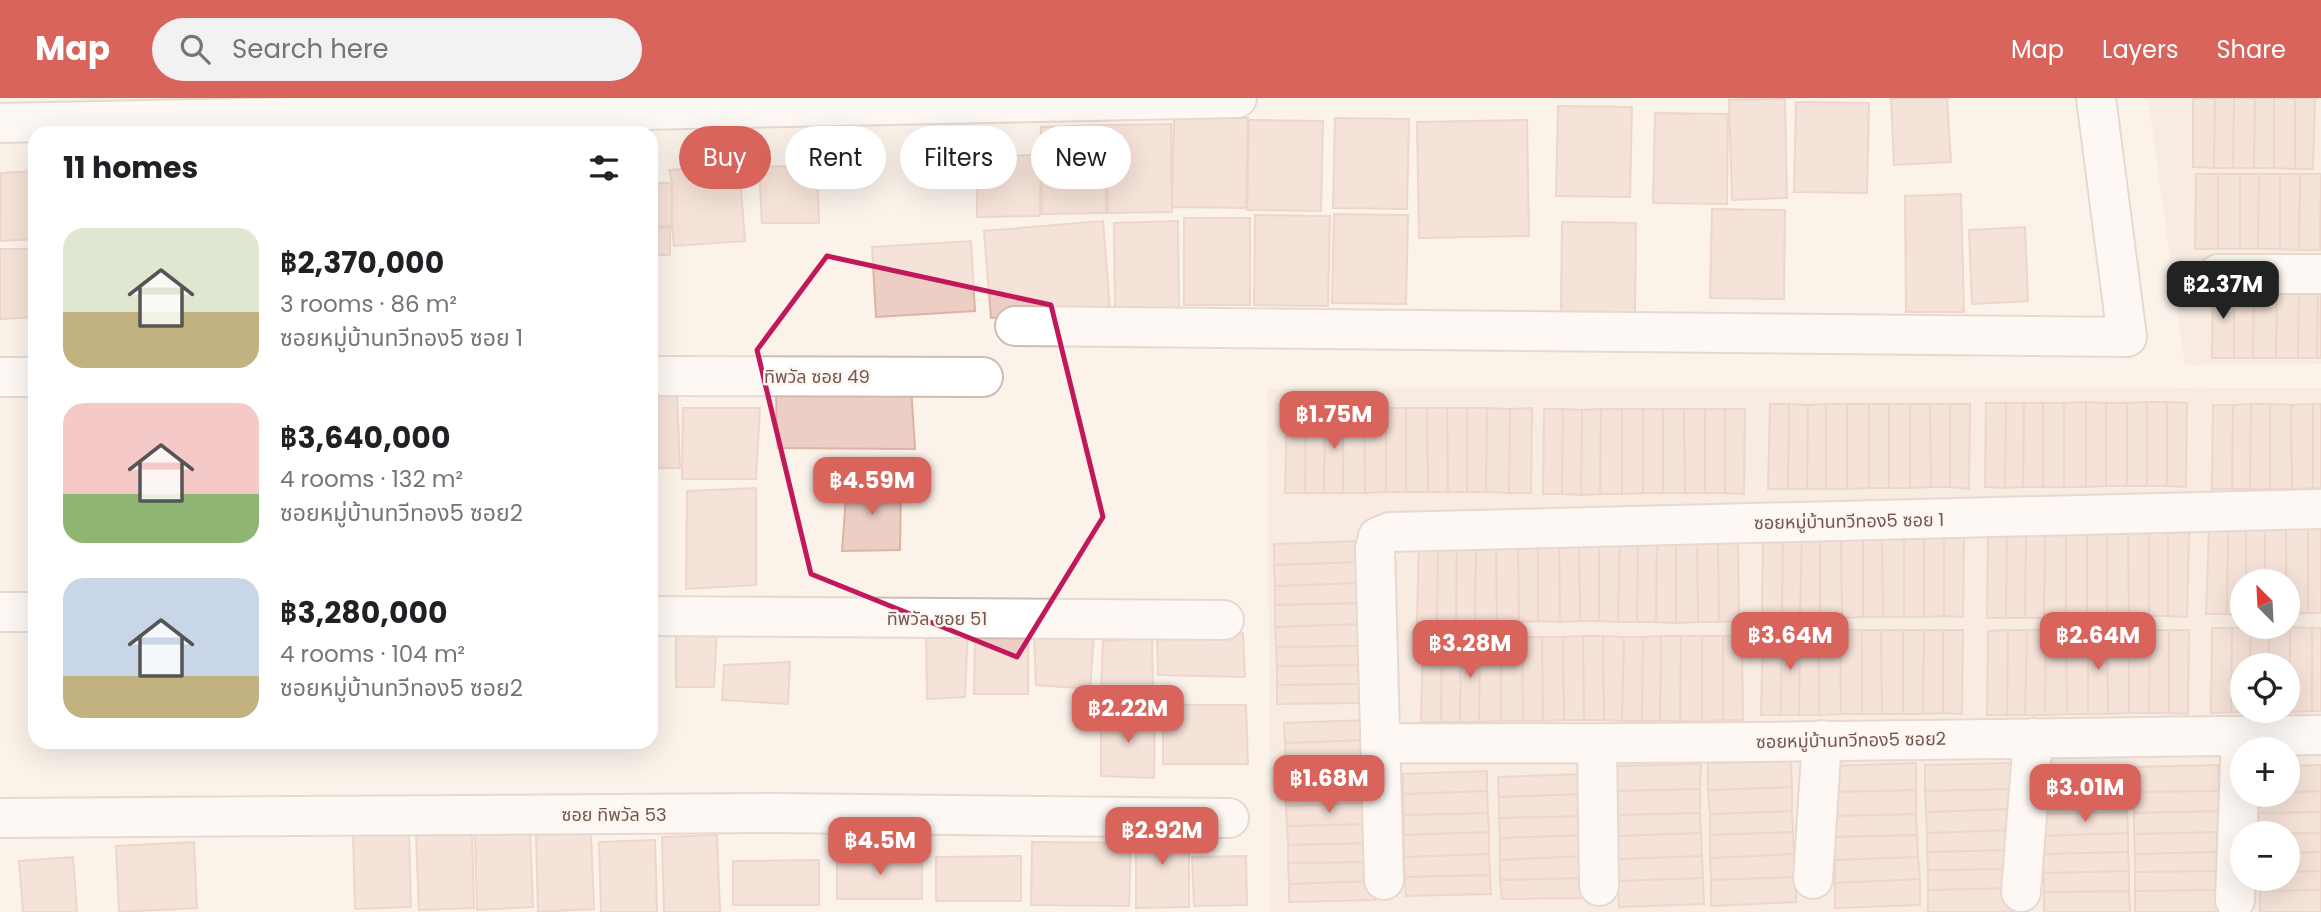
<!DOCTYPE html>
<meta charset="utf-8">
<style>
:root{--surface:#fff;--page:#f2f2f2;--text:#202124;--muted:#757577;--accent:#d8645c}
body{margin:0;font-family:Poppins,"Noto Sans Thai",sans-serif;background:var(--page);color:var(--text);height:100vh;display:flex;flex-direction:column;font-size:26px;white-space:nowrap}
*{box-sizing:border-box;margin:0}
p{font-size:23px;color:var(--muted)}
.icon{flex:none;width:38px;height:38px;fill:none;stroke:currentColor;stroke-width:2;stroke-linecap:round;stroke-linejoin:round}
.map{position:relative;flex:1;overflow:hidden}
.sheet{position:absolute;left:28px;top:28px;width:630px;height:623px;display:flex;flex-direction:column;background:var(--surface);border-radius:21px;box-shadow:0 7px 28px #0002}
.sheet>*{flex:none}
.hud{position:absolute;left:679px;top:28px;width:665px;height:63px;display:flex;gap:14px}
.needle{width:46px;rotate:336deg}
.tools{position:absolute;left:2230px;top:471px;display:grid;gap:14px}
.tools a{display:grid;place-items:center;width:70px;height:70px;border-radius:50%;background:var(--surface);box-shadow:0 7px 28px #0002;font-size:35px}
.price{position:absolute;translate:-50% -60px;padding:0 16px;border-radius:14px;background:var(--accent);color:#fff;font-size:23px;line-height:46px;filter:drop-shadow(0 2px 4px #0008)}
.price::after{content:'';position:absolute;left:50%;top:42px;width:21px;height:16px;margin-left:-10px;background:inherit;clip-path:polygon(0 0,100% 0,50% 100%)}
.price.on{background:#222;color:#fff}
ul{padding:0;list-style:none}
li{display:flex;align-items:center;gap:21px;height:175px;padding:0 35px}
li span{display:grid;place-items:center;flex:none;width:196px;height:140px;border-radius:21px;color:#555}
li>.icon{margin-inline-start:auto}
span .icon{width:84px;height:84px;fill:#fffc;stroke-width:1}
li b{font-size:30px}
h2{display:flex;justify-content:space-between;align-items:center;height:84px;padding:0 35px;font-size:30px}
.chip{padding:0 24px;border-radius:32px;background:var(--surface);box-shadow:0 7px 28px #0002;font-size:24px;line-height:63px}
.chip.on{background:var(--accent);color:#fff}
header{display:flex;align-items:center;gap:42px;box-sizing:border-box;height:98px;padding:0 35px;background:var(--accent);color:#fff}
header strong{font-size:33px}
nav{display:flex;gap:38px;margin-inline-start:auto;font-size:24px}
.search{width:490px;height:63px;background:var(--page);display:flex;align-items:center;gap:18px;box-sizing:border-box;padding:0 24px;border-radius:38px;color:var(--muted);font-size:26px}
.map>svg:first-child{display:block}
.residential{fill:#f2e3d9;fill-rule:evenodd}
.building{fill:#edcec4;stroke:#deb3a6;stroke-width:2}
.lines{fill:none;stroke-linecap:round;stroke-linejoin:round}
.minor-casing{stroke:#cebbb3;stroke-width:42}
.minor{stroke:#fff;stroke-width:38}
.marked{fill:none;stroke:#c2185b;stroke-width:5;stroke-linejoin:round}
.labels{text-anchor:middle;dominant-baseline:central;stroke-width:5;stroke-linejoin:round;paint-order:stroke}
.street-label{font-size:18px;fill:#73574f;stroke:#fdf6f0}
</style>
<header>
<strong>Map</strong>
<div class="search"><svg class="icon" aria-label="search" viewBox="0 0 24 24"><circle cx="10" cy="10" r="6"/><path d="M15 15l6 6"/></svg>Search here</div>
<nav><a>Map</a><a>Layers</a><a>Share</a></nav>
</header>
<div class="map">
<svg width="2321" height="814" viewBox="0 0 2321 814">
<rect width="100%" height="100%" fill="#fbf2ea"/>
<path class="residential" d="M2148 0H2321V266L2185 267Z
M2321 290V814H1271L1267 291ZM2242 483H2287V528H2242ZM2242 567H2287V612H2242ZM2242 651H2287V696H2242ZM2242 735H2287V780H2242Z"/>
<path class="building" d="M1891 0H1947L1951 64 1894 67Z
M2193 0H2215L2214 70 2193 69Z
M2215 0H2234L2233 70H2214Z
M2234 0H2255L2254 70H2233Z
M2255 0H2274V70H2254Z
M2274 0H2295V71L2274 70Z
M2295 0H2315L2313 71H2295Z
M1785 1 1787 100 1732 102 1729 2Z
M1796 4 1869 5 1867 95 1794 94Z
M1558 8 1632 9 1630 99 1556 98Z
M1655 15 1728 16 1727 106 1653 105Z
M1174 20H1248L1246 110 1172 109Z
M1335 20 1409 21 1407 111 1333 110Z
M1249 22 1323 23 1321 113 1247 112Z
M1527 22 1529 138 1419 140 1417 24Z
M1171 26 1172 114 1108 115 1106 27Z
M1105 27 1106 115 1042 116 1041 29Z
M1041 57 1040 118 977 119V58Z
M739 67 745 143 674 148 672 128V85L669 72Z
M817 67 819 125H762L759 69Z
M35 73V141L0 143 1 75Z
M2196 76H2218V151H2195Z
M2218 76H2240V151H2218Z
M2240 76H2259L2258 151H2240Z
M2259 76H2280V151H2258Z
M2280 76H2300L2299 152 2280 151Z
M2300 76H2321L2320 152H2299Z
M651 85H672V128H651Z
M1961 96 1964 214H1906L1905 98Z
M1712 111 1785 112 1784 201 1710 200Z
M1334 116 1408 117 1406 206 1332 205Z
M1255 117 1330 118 1328 208 1254 207Z
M1184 120H1250V207H1184Z
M1103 123 1110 211 991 220 984 133Z
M1178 123 1179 212 1115 213 1114 125Z
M1562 124 1636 125 1635 215 1561 214Z
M2025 129 2028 203 1972 206 1969 132Z
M651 130H670V157H651Z
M971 143 975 213 876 219 872 149Z
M0 151H35V219L0 221Z
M2213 185H2234V260H2212Z
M2234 185H2254L2253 260H2234Z
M2254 185H2277L2276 260H2253Z
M2277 185H2299L2298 260H2276Z
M2299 185H2318L2317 260H2298Z
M2318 185H2321V260H2317Z
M911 288 915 351 777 350 776 293Z
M677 295 680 370H651V296Z
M2086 304 2106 305V388L2086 389Z
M2086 304V389H2064V305Z
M2147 304H2167V388H2147Z
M2147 304V388H2127V305Z
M2167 304 2187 305 2186 389 2167 388Z
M1986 305H2006L2005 390 1985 389Z
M2006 305H2024L2023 389 2005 390Z
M2024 305H2043V389H2023Z
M2043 305H2064V389H2043Z
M2106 305H2127V388H2106Z
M1770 306H1789L1788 391H1768Z
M1789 306 1808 307 1807 391H1788Z
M1826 306H1847V391H1826Z
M1826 306V391H1807L1808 307Z
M1847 306H1869V390L1847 391Z
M1869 306H1889V390H1869Z
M1889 306H1910V390H1889Z
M1910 306H1930L1931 389 1910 390Z
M1930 306H1950V389H1931Z
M1950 306H1970L1969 391 1950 389Z
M2251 306H2270V391H2250Z
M2251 306 2250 391H2232L2233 307Z
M2270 306 2291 307 2292 391H2270Z
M2313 306H2321V390H2313Z
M2313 306V390L2292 391 2291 307Z
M2213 307H2233L2232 391H2212Z
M683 310H760L756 381H682Z
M1306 310H1325L1324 395H1305Z
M1306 310 1305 395H1285L1287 311Z
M1325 310 1343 311V395H1324Z
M1364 310H1386V394L1365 395Z
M1364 310 1365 395H1343V311Z
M1386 310H1406V394H1386Z
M1406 310H1427L1428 394H1406Z
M1427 310H1447L1448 394H1428Z
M1447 310H1467V394H1448Z
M1467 310H1487L1486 394H1467Z
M1487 310 1510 311 1509 395 1486 394Z
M1532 310 1531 395H1509L1510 311Z
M1544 311H1563L1562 396H1543Z
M1563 311 1582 312 1581 397 1562 396Z
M1601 311H1622V396H1600Z
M1601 311 1600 396 1581 397 1582 312Z
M1622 311H1643V395L1622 396Z
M1643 311H1663V395H1643Z
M1663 311H1684L1685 395H1663Z
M1684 311H1705V395H1685Z
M1705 311H1725V395H1705Z
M1725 311H1745L1744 396 1725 395Z
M901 384 900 452 842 453 847 385Z
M756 390V487L686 491 687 393Z
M2209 431H2228L2227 516H2206Z
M2228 431H2246V483H2242V517L2227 516Z
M2246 431H2265V483H2246Z
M2265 431H2286V483H2265Z
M2286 431H2308V515L2287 516Z
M2308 431H2321V515H2308Z
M1783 435H1802L1800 520H1782Z
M1783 435 1782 520H1762L1763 436Z
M1802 435H1820V520H1800Z
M1820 435H1841L1842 520H1820Z
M1841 435H1863V519L1842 520Z
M1863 435H1882L1883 519H1863Z
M1882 435H1904V519H1883Z
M1904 435H1924V519H1904Z
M1924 435H1944V518L1924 519Z
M1944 435H1964L1963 519 1944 518Z
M1988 435H2007L2006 520H1987Z
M2007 435 2026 436 2025 520H2006Z
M2045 435H2066V520H2044Z
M2045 435 2044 520H2025L2026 436Z
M2066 435H2087V519L2066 520Z
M2087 435H2107V519H2087Z
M2107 435H2128L2129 519H2107Z
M2128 435H2149V518L2129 519Z
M2149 435H2168V518H2149Z
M2168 435H2189L2187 519 2168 518Z
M1638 439 1637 524H1618L1620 440Z
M1638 439 1657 440 1656 524H1637Z
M1697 439 1698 524 1676 525V440Z
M1697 439H1718L1719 524H1698Z
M1718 439H1738L1739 523 1719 524Z
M1419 440H1438L1437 525H1417Z
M1438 440H1457L1456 525H1437Z
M1457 440H1476L1475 525H1456Z
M1476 440H1496L1497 525H1475Z
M1496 440H1518L1519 524 1497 525Z
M1518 440H1538V523L1519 524Z
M1538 440H1559L1560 524 1538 523Z
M1559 440H1579L1580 523 1560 524Z
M1579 440H1599V523H1580Z
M1599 440H1620L1618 524 1599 523Z
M1657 440H1676V525L1656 524Z
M1358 443 1359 464 1274 467V446Z
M1359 464V485L1275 488 1274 467Z
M1359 485 1360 505 1275 507V488Z
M1360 505V526L1275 529V507Z
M1360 526 1362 548 1276 549 1275 529Z
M926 529H968L965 599 927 601Z
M2290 529 2312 530V613L2290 614Z
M2290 529V614L2269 615V612H2287V567H2269V530Z
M717 530 714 589H676V533Z
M2212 530H2232L2231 614 2211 615Z
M2232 530H2251L2250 567H2242V612H2250V615L2231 614Z
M2251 530H2269V567H2250Z
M2312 530H2321V613H2312Z
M1763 532H1782L1781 617H1761Z
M1782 532H1800L1799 617H1781Z
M1800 532H1819V617H1799Z
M1819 532H1840L1841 616 1819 617Z
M1840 532H1862V616H1841Z
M1862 532H1881L1882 616H1862Z
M1881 532H1903V616H1882Z
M1903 532H1924L1923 616H1903Z
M1924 532H1943V615L1923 616Z
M1943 532H1963L1962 616 1943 615Z
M2008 532H2027L2025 617H2007Z
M2008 532 2007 617H1987L1988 533Z
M2027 532H2046L2045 617H2025Z
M2046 532H2066L2067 616 2045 617Z
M2066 532H2088V616H2067Z
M2088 532H2107L2108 616H2088Z
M2107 532H2129V615L2108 616Z
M2129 532H2150L2149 615H2129Z
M2150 532H2169V615H2149Z
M2169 532H2189L2188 616 2169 615Z
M1157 535H1243L1245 579 1158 577Z
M1028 536V596H974L975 537Z
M1034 536H1094L1090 591 1036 587Z
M1583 538 1584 622H1564L1563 539Z
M1583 538H1603L1604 622H1584Z
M1603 538 1624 539 1622 623 1604 622Z
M1661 538 1660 623H1642L1643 539Z
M1661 538H1681L1680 623H1660Z
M1681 538H1702V623H1680Z
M1702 538H1723V622L1702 623Z
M1723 538H1742L1743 622H1723Z
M1423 539H1442L1441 624H1421Z
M1442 539H1461L1460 624H1441Z
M1461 539H1480L1479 624H1460Z
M1480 539H1501V623L1479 624Z
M1501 539H1522L1523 623H1501Z
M1522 539H1542L1543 623H1523Z
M1542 539H1563L1564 622 1543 623Z
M1624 539H1643L1642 623H1622Z
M1152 540 1153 594 1101 595 1103 543Z
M1362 548V567L1277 568 1276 549Z
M790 564 788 606 722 602 724 567Z
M1362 567V586L1277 587V568Z
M1362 586 1363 605 1277 606V587Z
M1163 607H1246L1248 666H1163Z
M1155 615 1154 680 1101 678V617Z
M1369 622V642L1285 645 1284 625Z
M1369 642 1370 664 1286 666 1285 645Z
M1791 663 1792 689 1708 692V665Z
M1370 664 1371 683 1286 686V666Z
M1916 665V692L1833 694V668Z
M2011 665V691L1925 693V667Z
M1701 666 1700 691 1617 693 1616 668Z
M2127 667V693L2041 695V669Z
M2218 667 2219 693 2133 694 2132 669Z
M2321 667V693L2287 694V668Z
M1487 673V693L1403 696V676Z
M1582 676 1583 696 1499 699 1498 679Z
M1371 683V705L1286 708V686Z
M1792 689V713L1710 716 1708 692Z
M1700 691V715L1617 717V693Z
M2011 691V711L1926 714 1925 693Z
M1916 692V716L1834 718 1833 694Z
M1487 693 1488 715 1404 717 1403 696Z
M2127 693V714L2042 716 2041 695Z
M2219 693 2218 713 2134 715 2133 694Z
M2321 693V714L2258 715V696Z
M1583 696 1584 718 1499 720V699Z
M1371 705 1372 726 1287 728 1286 708Z
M2011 711 2012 732 1927 735 1926 714Z
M1792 713 1793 734 1710 737V716Z
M2218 713 2219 734 2134 736V715Z
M2127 714 2128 735 2043 738 2042 716Z
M2321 714V735H2259L2258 715Z
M1488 715 1489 734 1404 737V717Z
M1700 715 1701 735 1618 738 1617 717Z
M1916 716 1917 737 1834 739V718Z
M1584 718V737L1500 740 1499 720Z
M1372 726 1373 745 1288 747 1287 728Z
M1136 728H1189V809L1136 810Z
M2012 732V752L1927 754V735Z
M409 733 411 809 355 811 353 735Z
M530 733 533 809 477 812 475 735Z
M472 734 474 810 419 812 416 736Z
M1489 734V756L1404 759V737Z
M1793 734 1794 756 1710 760V737Z
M2219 734V754L2135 756 2134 736Z
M591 735 594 811 538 814 536 737Z
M1701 735 1702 758 1618 761V738Z
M2128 735V754L2043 756V738Z
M2321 735V754L2287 755V736Z
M717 737 720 814H664L662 739Z
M1584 737 1585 758 1500 762V740Z
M1917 737 1918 759 1835 762 1834 739Z
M655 742 657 814H601L599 744Z
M194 744 197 810 119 814 116 748Z
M1032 744 1131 745 1129 808 1031 807Z
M1373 745V764L1288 765V747Z
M2012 752V771L1928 772 1927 754Z
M2128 754 2129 773 2044 775 2043 756Z
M2219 754 2220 773 2135 774V756Z
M2321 754V773L2287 774V755Z
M922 756V801H837V757Z
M1489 756 1490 777 1405 779 1404 759Z
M1794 756 1795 779 1711 782 1710 760Z
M1021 758V803H936V759Z
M1246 758 1247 807 1194 808 1192 759Z
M1585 758 1586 780 1500 782V762Z
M1702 758 1703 780 1618 783V761Z
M73 759 77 814H23L19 763Z
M1918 759 1920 781 1835 785V762Z
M819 762V807H733V763Z
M1373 764 1374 783 1289 786 1288 765Z
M2012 771 2013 790 1928 792V772Z
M2129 773V793L2044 794V775Z
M2220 773 2221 792 2135 793V774Z
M2321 773V792L2260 793V780H2287V774Z
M1490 777 1491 796 1406 798 1405 779Z
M1795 779 1796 804 1711 808V782Z
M1586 780V800L1502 801 1500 782Z
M1703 780 1704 806 1619 809 1618 783Z
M1920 781V807L1835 810V785Z
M1374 783 1375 802 1289 804V786Z
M2013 790V814H1928V792Z
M2221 792V814H2135V793Z
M2321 792V814H2260V793Z
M2129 793 2130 814H2044V794Z"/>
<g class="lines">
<g class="minor-casing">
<path id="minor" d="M0 25 1237 0
M2218 176H2321
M1015 228 2127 239 2096 0
M651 278 983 279
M0 279H35
M0 514H35
M651 518 1224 522
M1380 645C1694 647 2007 640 2321 637
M1597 647 1599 788
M0 720 776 715 1229 720
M1813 781 1822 642
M1384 782 1375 450 1378 439 1390 434 2321 411
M2021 794 2033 640
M2235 802 2241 638"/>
</g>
<use href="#minor" class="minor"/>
</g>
<path d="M0 0H2321V814H0ZM827 158 1051 207 1103 419 1017 559 811 476 757 252Z" fill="#fbf2ea" fill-opacity=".55" fill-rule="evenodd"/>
<path class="marked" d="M827 158 1051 207 1103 419 1017 559 811 476 757 252Z"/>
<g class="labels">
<g class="street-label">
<text x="817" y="278">ทิพวัล ซอย 49</text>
<text transform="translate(1849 423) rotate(-1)">ซอยหมู่บ้านทวีทอง5 ซอย 1</text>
<text x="937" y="520">ทิพวัล ซอย 51</text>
<text transform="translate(1851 642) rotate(-1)">ซอยหมู่บ้านทวีทอง5 ซอย2</text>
<text x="614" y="716">ซอย ทิพวัล 53</text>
</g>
</g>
</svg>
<div class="tools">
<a><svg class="needle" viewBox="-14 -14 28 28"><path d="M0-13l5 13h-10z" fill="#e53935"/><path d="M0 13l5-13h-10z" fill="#757577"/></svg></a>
<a><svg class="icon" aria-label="locate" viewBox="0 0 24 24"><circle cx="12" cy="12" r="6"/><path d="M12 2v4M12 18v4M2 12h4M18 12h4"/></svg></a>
<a>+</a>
<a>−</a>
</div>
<b class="price on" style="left:2223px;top:223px">฿2.37M</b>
<b class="price" style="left:1334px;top:353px">฿1.75M</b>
<b class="price" style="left:872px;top:419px">฿4.59M</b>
<b class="price" style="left:1790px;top:574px">฿3.64M</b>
<b class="price" style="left:2098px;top:574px">฿2.64M</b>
<b class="price" style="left:1470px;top:582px">฿3.28M</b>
<b class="price" style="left:1128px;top:647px">฿2.22M</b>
<b class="price" style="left:1329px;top:717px">฿1.68M</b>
<b class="price" style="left:2085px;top:726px">฿3.01M</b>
<b class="price" style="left:1162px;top:769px">฿2.92M</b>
<b class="price" style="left:880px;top:779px">฿4.5M</b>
<div class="hud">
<a class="chip on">Buy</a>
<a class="chip">Rent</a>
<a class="chip">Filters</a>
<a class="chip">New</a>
</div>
<section class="sheet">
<h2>11 homes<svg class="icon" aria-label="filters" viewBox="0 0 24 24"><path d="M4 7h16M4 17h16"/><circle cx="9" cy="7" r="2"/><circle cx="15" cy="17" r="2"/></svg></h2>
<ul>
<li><span style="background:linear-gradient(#dfe7d0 60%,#c2b280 0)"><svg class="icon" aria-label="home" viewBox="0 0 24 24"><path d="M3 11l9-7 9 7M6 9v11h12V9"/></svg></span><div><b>฿2,370,000</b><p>3 rooms · 86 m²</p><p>ซอยหมู่บ้านทวีทอง5 ซอย 1</p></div></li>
<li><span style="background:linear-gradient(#f6c9c9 65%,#8fb573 0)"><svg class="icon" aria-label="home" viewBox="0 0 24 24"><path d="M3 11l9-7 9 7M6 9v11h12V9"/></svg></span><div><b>฿3,640,000</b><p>4 rooms · 132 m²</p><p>ซอยหมู่บ้านทวีทอง5 ซอย2</p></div></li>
<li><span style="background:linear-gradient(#c9d6e8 70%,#c2b280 0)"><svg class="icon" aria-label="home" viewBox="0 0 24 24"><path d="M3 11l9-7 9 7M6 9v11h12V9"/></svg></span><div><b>฿3,280,000</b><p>4 rooms · 104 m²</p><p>ซอยหมู่บ้านทวีทอง5 ซอย2</p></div></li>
</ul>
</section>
</div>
